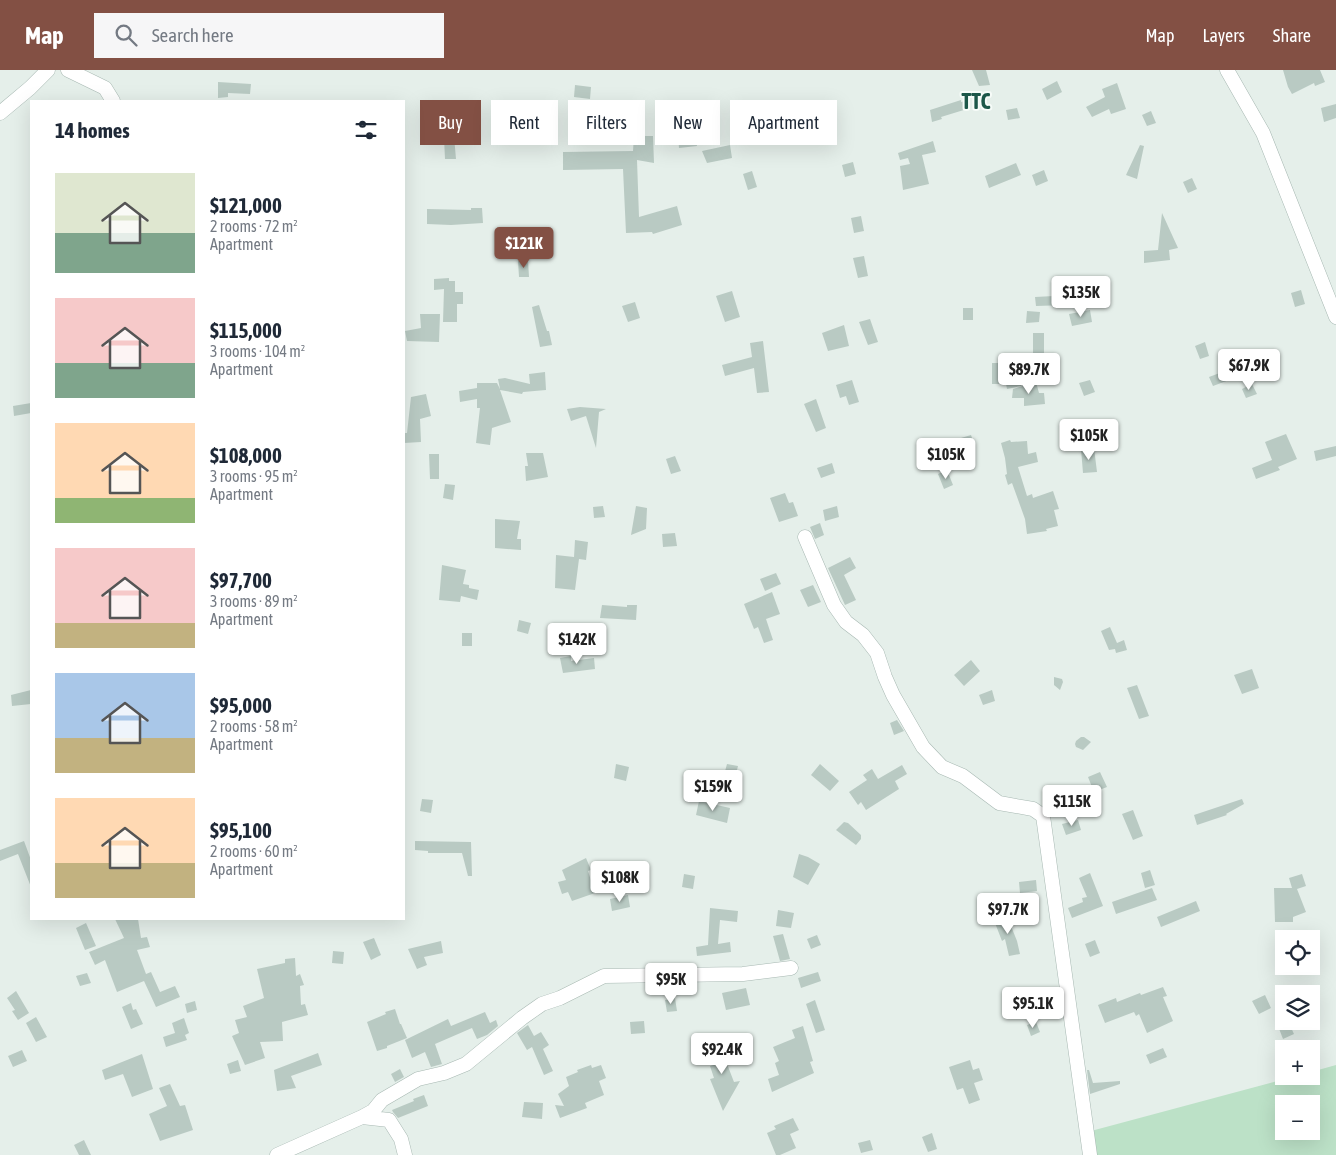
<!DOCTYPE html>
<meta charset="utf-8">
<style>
:root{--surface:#fff;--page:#f6f6f7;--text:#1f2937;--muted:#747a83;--accent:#835044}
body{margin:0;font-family:"Asap Condensed",sans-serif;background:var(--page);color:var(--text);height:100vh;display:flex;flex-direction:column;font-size:19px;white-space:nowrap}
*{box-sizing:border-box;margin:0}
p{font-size:16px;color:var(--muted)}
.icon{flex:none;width:28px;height:28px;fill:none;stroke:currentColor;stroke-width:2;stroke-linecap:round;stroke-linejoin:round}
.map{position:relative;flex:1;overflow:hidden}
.details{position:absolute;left:30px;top:30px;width:375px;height:820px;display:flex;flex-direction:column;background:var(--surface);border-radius:0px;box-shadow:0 5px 20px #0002}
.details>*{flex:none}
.top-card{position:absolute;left:420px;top:30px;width:475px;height:45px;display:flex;gap:10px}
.fabs{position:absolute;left:1275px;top:860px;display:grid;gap:10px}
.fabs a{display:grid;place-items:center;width:45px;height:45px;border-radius:0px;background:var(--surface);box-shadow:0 5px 20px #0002;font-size:25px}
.price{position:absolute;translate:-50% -42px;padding:0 11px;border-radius:5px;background:#fff;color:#222;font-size:16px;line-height:32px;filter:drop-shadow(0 1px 2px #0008)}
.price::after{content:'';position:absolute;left:50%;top:30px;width:15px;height:11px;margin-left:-8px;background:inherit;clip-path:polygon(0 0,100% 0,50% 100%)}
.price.on{background:var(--accent);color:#fff}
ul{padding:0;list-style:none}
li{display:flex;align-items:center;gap:15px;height:125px;padding:0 25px}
li span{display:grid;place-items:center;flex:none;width:140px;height:100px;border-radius:0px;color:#555}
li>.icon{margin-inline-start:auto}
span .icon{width:60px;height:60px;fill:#fffc;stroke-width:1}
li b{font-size:21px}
h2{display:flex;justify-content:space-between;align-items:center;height:60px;padding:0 25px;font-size:21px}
.tag{padding:0 18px;border-radius:0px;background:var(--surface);box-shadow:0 5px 20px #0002;font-size:18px;line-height:45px}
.tag.on{background:var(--accent);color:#fff}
header{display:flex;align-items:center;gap:30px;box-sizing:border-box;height:70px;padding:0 25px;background:var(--accent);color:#fff}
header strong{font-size:24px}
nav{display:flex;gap:28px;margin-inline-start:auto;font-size:18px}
.search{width:350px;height:45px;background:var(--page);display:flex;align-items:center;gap:12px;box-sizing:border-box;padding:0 18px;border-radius:0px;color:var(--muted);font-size:19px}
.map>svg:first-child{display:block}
.green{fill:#bce1c7;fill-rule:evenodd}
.building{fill:#b9cac3}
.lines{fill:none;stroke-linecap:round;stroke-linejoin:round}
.minor-casing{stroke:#a7b8b2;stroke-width:15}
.minor{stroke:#fff;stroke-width:14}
.labels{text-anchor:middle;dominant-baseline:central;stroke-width:4;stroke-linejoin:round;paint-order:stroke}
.district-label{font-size:22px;font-weight:bold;fill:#1c5749;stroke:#f6fbf8}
</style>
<header>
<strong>Map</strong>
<div class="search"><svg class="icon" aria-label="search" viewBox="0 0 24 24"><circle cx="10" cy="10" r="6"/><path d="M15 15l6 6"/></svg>Search here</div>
<nav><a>Map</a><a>Layers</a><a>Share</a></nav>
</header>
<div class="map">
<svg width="1336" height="1085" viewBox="0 0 1336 1085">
<rect width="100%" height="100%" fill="#e5efea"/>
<path class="green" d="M1336 995V1085H1096L1091 1061 1296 1006H1311V1002ZM1284 1034H1311V1061H1284Z"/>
<path class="building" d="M972 0H986L990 15 979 16Z
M1283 0H1320L1325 12 1315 16 1314 13 1292 24 1288 17Z
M1057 11 1062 22 1047 30 1042 19Z
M218 12 251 14 250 24 228 23V27L218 28Z
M1117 13 1126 39 1111 44 1109 39 1092 47 1086 37 1105 27 1102 19Z
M575 15 591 17 590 29 574 27Z
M961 30V32L965 31 967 39 941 47 942 49 932 52 930 40Z
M1336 34V48L1324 52 1321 38Z
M1017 38 1020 48 1008 50 1006 40Z
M452 40 453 49 463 48 465 65 454 66 456 89H445L444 68 437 70 431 49 442 47 444 50 443 41Z
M1151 41 1156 53 1147 56 1142 45Z
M695 64 697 76 679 78 678 66Z
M634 66H653L654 93 637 90 639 147 677 136 682 155 653 164 652 162 626 163 623 99 563 100V82L633 81Z
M933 71 936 82 922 85 929 114 903 120 900 96 910 94 908 88 900 90 898 83Z
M730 75 732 88 707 93 702 81Z
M1140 75 1144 76 1137 109 1126 105Z
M853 92 856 104 845 107 842 95Z
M1016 93 1021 105 989 118 985 106Z
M1044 100 1048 111 1036 116 1032 105Z
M752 101 757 117 748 120 743 104Z
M1192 108 1197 119 1188 123 1183 112Z
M471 138H482L483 153 451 155 427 154V139L471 140Z
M1162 143 1178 178 1169 180 1170 190 1144 193V181L1158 180Z
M861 146 864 161 854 163 851 148Z
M864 186 868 206 858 208 853 188Z
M528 190 529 207H519L518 191Z
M449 208V211H455V222H463V234H457V252H443L444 219 434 220V209Z
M1063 217 1066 235 1036 236 1035 227 1054 226 1053 219Z
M1301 220 1305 234 1295 237 1291 223Z
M732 221 740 247 725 252 716 226Z
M635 232 640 248 628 252 622 236Z
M539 235 547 261H549L552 275 540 277 532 237Z
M963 238H973V250H963Z
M1090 240 1092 252 1072 256 1069 244Z
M1027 241 1040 242 1039 252 1026 253Z
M420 244H440L439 272 407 271 405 261 421 258Z
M870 249 878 272 868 275 859 252Z
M844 255 849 276 828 281 822 263Z
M1033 263H1044V287L1033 285Z
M763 271 769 322 757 323 754 298 725 306 722 295 752 287 750 273Z
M1205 272 1209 286 1200 289 1195 276Z
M992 293H1007L1008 295 1023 296 1021 316 1007 319 1006 314H992Z
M1225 301 1229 310 1213 316 1209 307Z
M545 302 546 320 523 322 522 324 500 320 511 352 492 358 490 375 476 373 480 338H477V329L460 332 459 321 477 318V313H497L500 319 498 309 505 308 530 314 529 304Z
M852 310 859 332 849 335 846 326 840 328 836 315Z
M1090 310 1095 322 1084 326 1079 313Z
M1036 312 1039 323H1044L1045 334 1024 336V328H1012L1013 319Z
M1252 314 1257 324 1246 328 1242 319Z
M426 324 431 346 420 349 421 372 404 373V363H407L411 327Z
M816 329 826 358 816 362 804 334Z
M31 333V343L14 346 13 336Z
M580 337 606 339 599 342 596 378 586 346 571 351 567 339Z
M1286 364 1297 389 1278 397 1280 400 1256 409 1252 398 1272 390 1265 372Z
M971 365 974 374 964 377 961 368Z
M1010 370 1011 372 1027 371 1028 384 1036 382 1038 392 1018 397 1027 426 1032 424 1033 428 1053 421 1059 439 1054 440 1058 456 1046 459 1047 461 1027 464 1025 449 1012 413 1008 415 1005 405 1007 404 1005 388 1001 373Z
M1336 376V386L1316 391 1314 381Z
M1094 378 1097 402 1083 403 1081 379Z
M526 383H543L548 407 526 411 525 396H528Z
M429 384H439V409H430Z
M675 386 681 401 671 404 666 389Z
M832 393 835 403 821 408 817 398Z
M947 400 953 415 944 419 938 404Z
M445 414 455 415 453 430 443 428Z
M785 423 789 433 793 432 798 446 779 452 770 428Z
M603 436 605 447 594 448 593 437Z
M636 436 647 438 646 459 631 465Z
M837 436 839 447 825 451 823 440Z
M495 449 520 451 517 469H521V480L495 478Z
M820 453 824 465 815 469 810 457Z
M675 463 677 476 663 477 662 464Z
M575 470 588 472 586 490 579 489 575 520 555 518 556 485 574 487Z
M850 487 856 498 844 505 856 530 845 535 828 498Z
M442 495 466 500 463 514 469 515V518L479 520 477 530 461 526 460 532 439 530Z
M776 503 781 514 765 521 760 509Z
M813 515 821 532 808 537 800 520Z
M772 522 780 544 766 549 773 570 764 573 758 557 754 559 744 534Z
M602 535 627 537V535H637L636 550 600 548Z
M519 550 531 553 528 564 517 561Z
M1110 557 1117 573 1124 570 1127 580 1116 583 1115 579 1109 580 1101 561Z
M462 563H472V576H462Z
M571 586V591L594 588 595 599 563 603 560 588Z
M971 590 980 601 964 616 954 605Z
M1252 599 1259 618 1242 624 1234 605Z
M1054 607 1062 609 1063 612 1060 620 1054 615Z
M1137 615 1149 646 1139 649 1127 618Z
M31 620V634L12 636 11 625Z
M992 620 995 631 983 635 979 625Z
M897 650 904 661 894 665 890 653Z
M1081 667H1084L1091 672 1083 680 1076 677 1075 674 1076 671Z
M616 694 629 697 626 711 614 708Z
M727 694 738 696 735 708 724 705Z
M820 694 839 711 830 721 811 705Z
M902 695 907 704 895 711 899 719 866 740 861 732 858 735 849 722 867 710 863 705 872 699 878 709Z
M1100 702 1107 717 1094 722 1088 707Z
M422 729 433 730 431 743 420 741Z
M1242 729 1244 734 1226 744 1227 745 1197 755 1194 745Z
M699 731 730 738 727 753 696 745Z
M1133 740 1143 766 1133 770 1122 744Z
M1078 750 1081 760 1066 765 1062 754Z
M844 752 848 753 861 765V769L856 775 836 760Z
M24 771 31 790V817L18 784 0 791V780Z
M415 771 471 772 472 806H468L462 783H428V781L415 780Z
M799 784 808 787 820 794 808 815 793 807Z
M586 788 591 800 588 801 595 823 572 831 568 822 562 824 558 812 566 810 562 800Z
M1150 800 1155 815 1145 818 1141 803Z
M1090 803 1103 836 1072 848 1068 838 1083 832 1082 828 1087 827 1079 808Z
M684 804 695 806 693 819 682 817Z
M1302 804 1306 816 1297 819 1306 842 1293 847V852H1275L1274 818H1292L1289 808Z
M1036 810 1037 821 1020 823 1019 812Z
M1152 818 1157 830 1116 844 1112 832Z
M628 825 630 837 612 841 610 829Z
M1022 830 1024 841 1014 842 1012 832Z
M1196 831 1200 841 1161 857 1157 847Z
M710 838 738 841 737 852 720 850 718 874 730 872 731 882 697 886 696 877 708 875Z
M778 840 794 843 791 858 776 856Z
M1005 841 1017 871 1020 884 1009 886 1005 869 1002 871 995 853 1001 851 999 843Z
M115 849H138L141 868 147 867 150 877 137 880 146 904 151 902 160 922 175 916 180 927 156 937 144 911 117 922 105 890 95 895 89 882 124 868Z
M86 853 96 876 85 880 76 858Z
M783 864 790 889 780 891 773 866Z
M817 865 821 875 811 879 807 869Z
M374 868 381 885 371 890 363 872Z
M1095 870 1100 883 1090 887 1085 874Z
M441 871 443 883 424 887 427 895 417 899 408 879Z
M333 881 344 882 343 894 332 893Z
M295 888 296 906 300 904 304 915 300 916 301 935 305 934 308 945 282 952 283 971 260 972 265 988 245 995 232 966 239 963 235 950 247 947 243 936 264 928 257 899 285 893V889Z
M818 902 821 911 801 918 798 908Z
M87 903 91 913 80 916 76 906Z
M1163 917 1167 926 1163 927 1173 951 1147 963 1139 944 1136 946 1134 942 1105 953 1098 935 1116 928 1117 932 1140 923 1141 925Z
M746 918 750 935 726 940 722 923Z
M16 921 29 943 18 950 12 941 15 940 7 928Z
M1265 925 1271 938 1259 944 1252 931Z
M675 928 677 941 667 942 665 930Z
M815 930 825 960 816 963 806 934Z
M195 931 197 940 187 943 185 934Z
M131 933 133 940 136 939 143 954 131 959 122 937Z
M395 939 400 954H401L407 968 387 976V978L377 981 367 952 386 944 385 942Z
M485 942 490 953 496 950 498 956 487 965 477 969 472 958 435 974 442 994 431 997 425 982 412 988 405 970 448 949 451 956Z
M36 947 47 967 36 972 26 953Z
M184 948 189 963 185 965 187 970 166 977 163 967 175 963 172 953Z
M644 951 645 963 631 964 630 952Z
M1288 951 1294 964 1283 969 1278 956Z
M1036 952 1040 962 1031 966 1027 955Z
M528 955 534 966 541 962 549 975 543 979 553 1001 544 1005 532 977 527 980 517 963Z
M803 956 813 991 810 992 814 1003 772 1022 768 1009 779 1005 775 993 779 991 773 977 795 968 792 960Z
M715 963 734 1012 740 1011 723 1041 710 1009 714 1008 710 996 716 994 709 965Z
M1163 978 1167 987 1150 994 1146 985Z
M22 980 27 991 13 997 8 986Z
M318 983 322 995 291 1006 296 1018 277 1021 274 1000Z
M142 984 153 1019 132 1027 123 1004 105 1010 102 1000Z
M238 990 241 1001 230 1004 227 994Z
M970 990 973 1000 979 998 983 1010 974 1013 980 1030 969 1034 963 1018 957 1020 949 997Z
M591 995 592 998 601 995 606 1008 599 1011 604 1025 585 1033 587 1038 560 1048 555 1035 564 1036 558 1024 569 1016 566 1007 578 1002 577 1000Z
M400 999 404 1007 395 1012 391 1004Z
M1087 1000H1089L1093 1013 1120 1011V1014L1090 1024Z
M170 1014 180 1036 185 1035 193 1060 160 1071 149 1044 167 1036 159 1018Z
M424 1025 428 1036 398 1048 393 1042 392 1040 414 1031 413 1029Z
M524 1032 543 1033 542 1049 522 1047Z
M793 1048 799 1060 790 1064 796 1078 780 1085H776L767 1063 776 1059 774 1056Z
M932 1063 937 1079 928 1082 922 1067Z
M84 1070 91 1085H79L74 1075Z
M870 1070 873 1080 861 1083 858 1073Z"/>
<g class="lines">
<g class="minor-casing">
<path id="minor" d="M68 0 105 18 113 31
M1227 0 1263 63 1336 247
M0 43 30 18 48 0
M805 467 834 535 846 552 863 565 877 583 885 607 893 625 923 677 942 697 963 706 999 733 1033 739 1043 746 1090 1085
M362 1047 389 1050 401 1069 405 1085
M277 1085 362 1047 373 1041 382 1030 418 1009 444 1003 466 994 522 948 542 934 560 928 604 906 743 904 791 898"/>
</g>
<use href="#minor" class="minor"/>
</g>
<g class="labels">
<g class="district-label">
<text x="976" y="31">TTC</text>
</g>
</g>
</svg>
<div class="fabs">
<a><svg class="icon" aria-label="locate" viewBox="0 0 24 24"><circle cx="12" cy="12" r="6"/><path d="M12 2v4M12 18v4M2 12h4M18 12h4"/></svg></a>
<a><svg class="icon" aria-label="layers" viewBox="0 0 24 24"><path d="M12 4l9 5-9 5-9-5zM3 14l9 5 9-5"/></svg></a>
<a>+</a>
<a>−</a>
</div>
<b class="price on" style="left:524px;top:199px">$121K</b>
<b class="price" style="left:1081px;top:248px">$135K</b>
<b class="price" style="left:1249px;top:321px">$67.9K</b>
<b class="price" style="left:1029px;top:325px">$89.7K</b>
<b class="price" style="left:1089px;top:391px">$105K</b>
<b class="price" style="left:946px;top:410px">$105K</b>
<b class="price" style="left:577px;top:595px">$142K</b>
<b class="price" style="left:713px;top:742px">$159K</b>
<b class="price" style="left:1072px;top:757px">$115K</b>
<b class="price" style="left:620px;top:833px">$108K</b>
<b class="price" style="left:1008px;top:865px">$97.7K</b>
<b class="price" style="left:671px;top:935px">$95K</b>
<b class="price" style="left:1033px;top:959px">$95.1K</b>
<b class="price" style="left:722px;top:1005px">$92.4K</b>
<div class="top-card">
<a class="tag on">Buy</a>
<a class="tag">Rent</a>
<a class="tag">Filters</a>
<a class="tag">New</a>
<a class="tag">Apartment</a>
</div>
<section class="details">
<h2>14 homes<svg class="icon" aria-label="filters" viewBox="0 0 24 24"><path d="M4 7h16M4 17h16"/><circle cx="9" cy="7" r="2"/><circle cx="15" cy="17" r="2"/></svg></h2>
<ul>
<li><span style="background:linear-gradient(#dfe7d0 60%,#7fa58c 0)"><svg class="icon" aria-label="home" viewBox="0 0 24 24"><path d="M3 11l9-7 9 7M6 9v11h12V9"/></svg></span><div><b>$121,000</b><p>2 rooms · 72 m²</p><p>Apartment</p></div></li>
<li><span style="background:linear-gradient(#f6c9c9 65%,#7fa58c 0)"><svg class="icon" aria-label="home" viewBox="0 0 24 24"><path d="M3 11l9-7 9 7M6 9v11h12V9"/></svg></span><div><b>$115,000</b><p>3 rooms · 104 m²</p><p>Apartment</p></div></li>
<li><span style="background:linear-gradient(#ffd9b3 75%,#8fb573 0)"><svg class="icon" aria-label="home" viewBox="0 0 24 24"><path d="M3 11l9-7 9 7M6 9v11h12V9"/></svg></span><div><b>$108,000</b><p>3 rooms · 95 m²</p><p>Apartment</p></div></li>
<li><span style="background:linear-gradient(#f6c9c9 75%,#c2b280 0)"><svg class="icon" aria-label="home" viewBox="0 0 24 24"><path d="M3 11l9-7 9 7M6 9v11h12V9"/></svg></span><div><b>$97,700</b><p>3 rooms · 89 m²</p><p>Apartment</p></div></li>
<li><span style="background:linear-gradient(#a9c7e8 65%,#c2b280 0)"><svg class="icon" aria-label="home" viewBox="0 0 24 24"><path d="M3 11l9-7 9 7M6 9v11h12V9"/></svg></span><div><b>$95,000</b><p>2 rooms · 58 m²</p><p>Apartment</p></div></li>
<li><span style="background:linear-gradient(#ffd9b3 65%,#c2b280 0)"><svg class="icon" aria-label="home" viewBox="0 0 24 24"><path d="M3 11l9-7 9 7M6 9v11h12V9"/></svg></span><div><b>$95,100</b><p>2 rooms · 60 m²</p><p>Apartment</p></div></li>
</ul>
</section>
</div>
